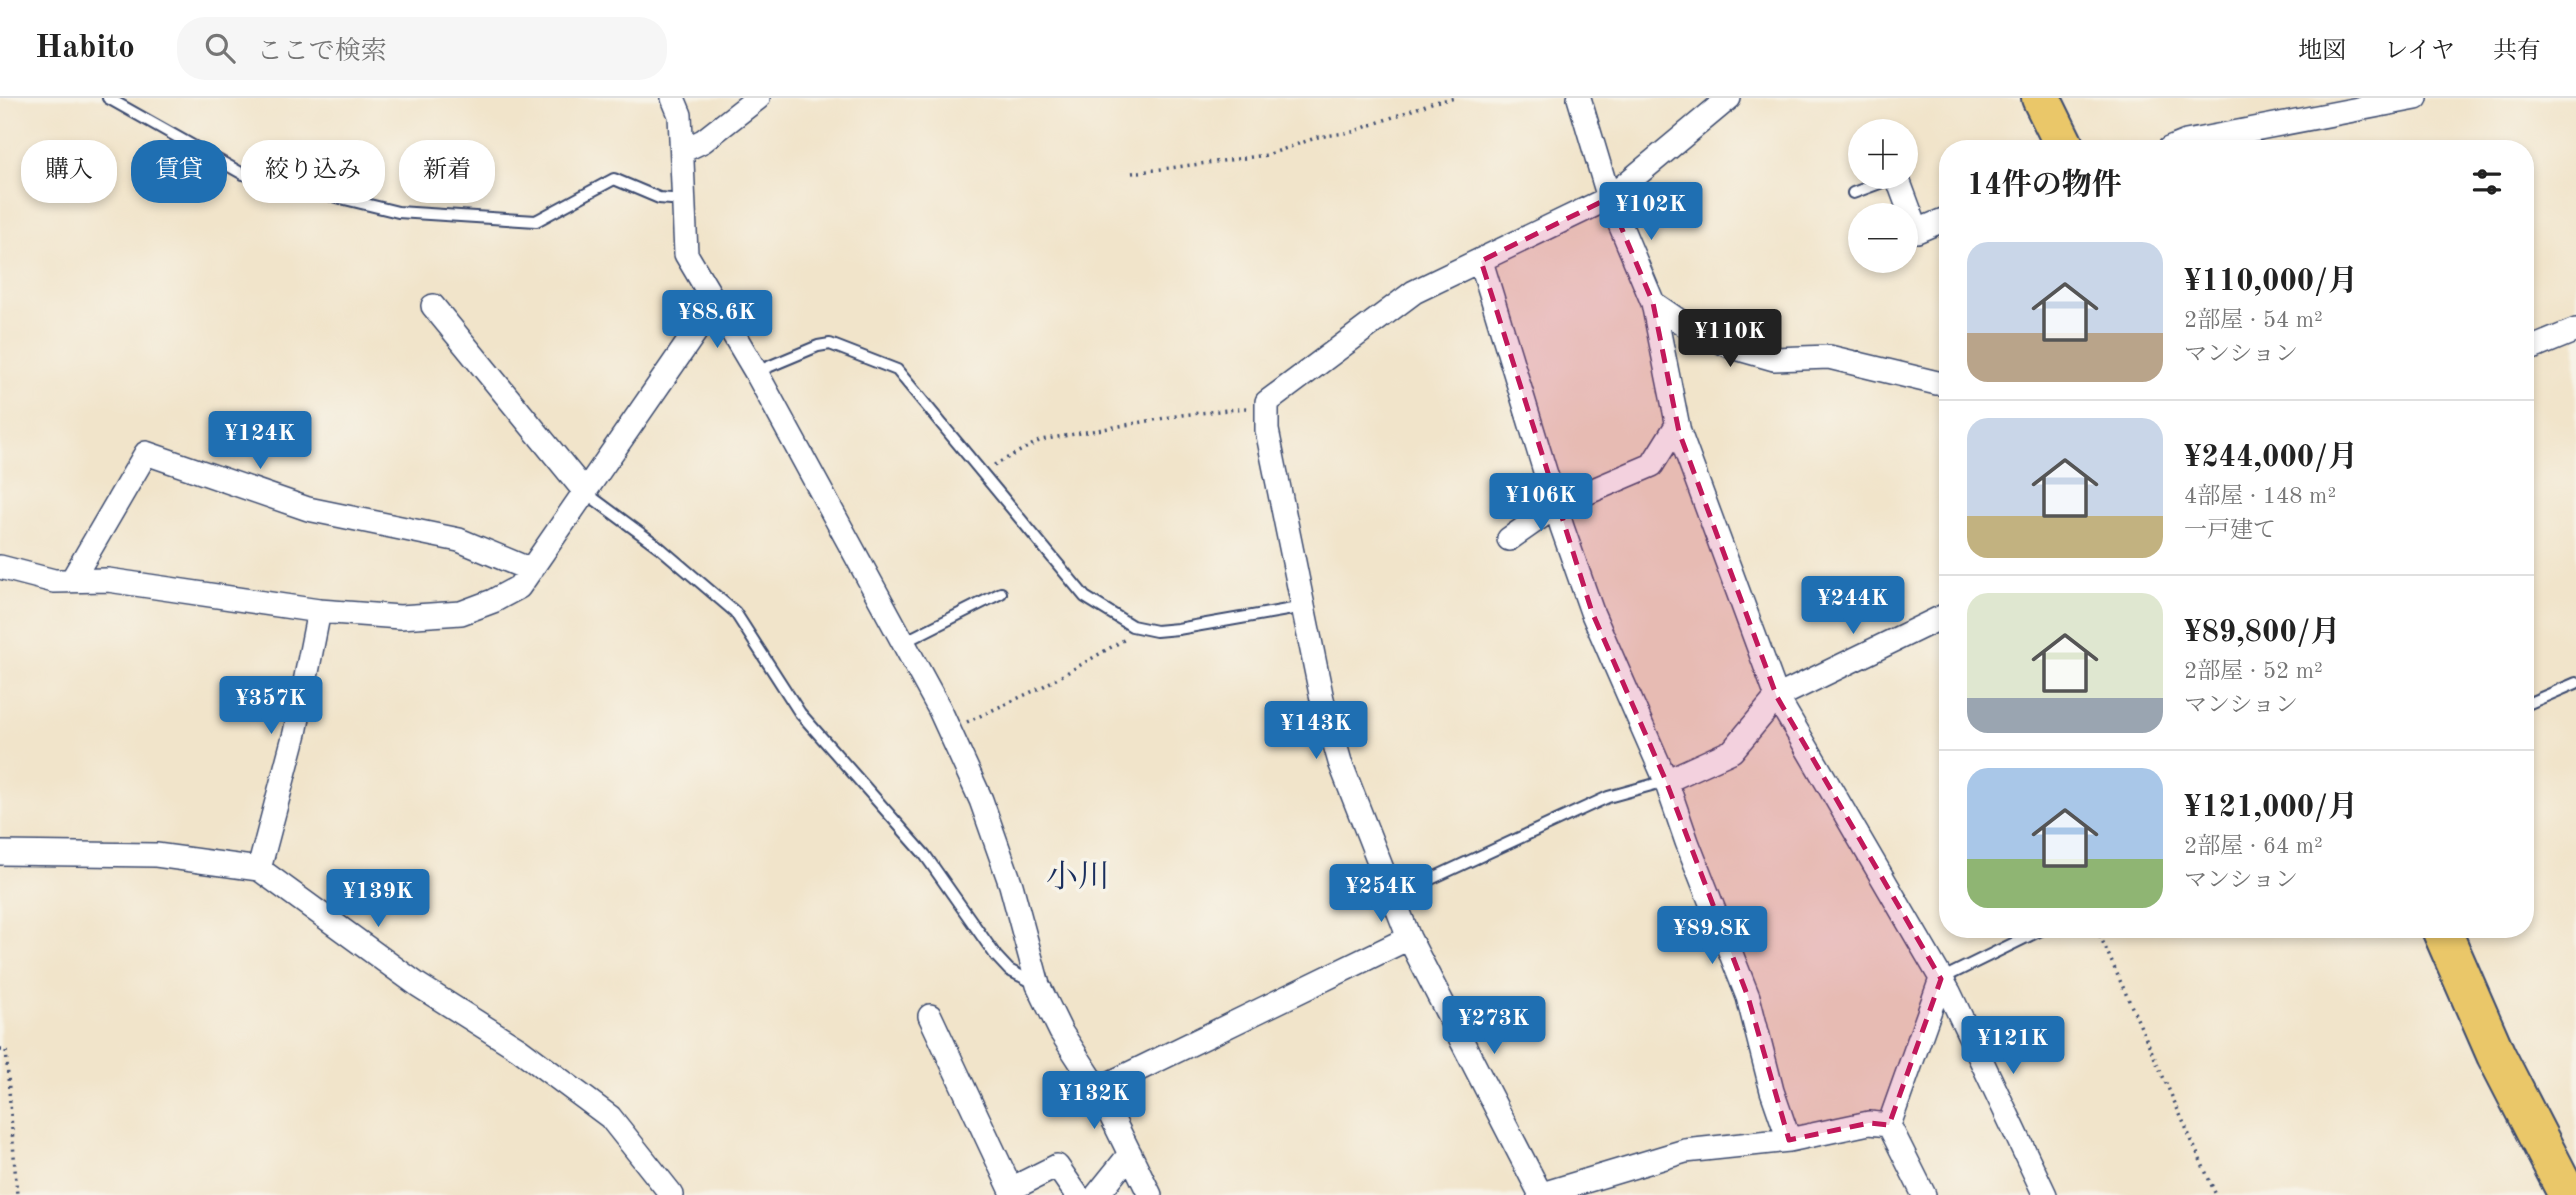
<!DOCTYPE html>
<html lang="ja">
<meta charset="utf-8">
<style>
:root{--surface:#fff;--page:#f6f6f6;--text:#222;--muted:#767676;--line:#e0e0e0;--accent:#1f6fb2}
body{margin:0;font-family:"Old Standard TT","Noto Serif JP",serif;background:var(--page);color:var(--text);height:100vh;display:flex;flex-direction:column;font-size:26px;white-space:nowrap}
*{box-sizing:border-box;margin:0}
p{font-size:23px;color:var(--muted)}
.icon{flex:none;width:38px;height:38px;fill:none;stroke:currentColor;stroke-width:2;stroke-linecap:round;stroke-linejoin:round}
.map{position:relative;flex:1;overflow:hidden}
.details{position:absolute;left:1939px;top:42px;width:595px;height:798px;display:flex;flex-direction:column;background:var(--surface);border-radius:28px;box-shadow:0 4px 10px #0003}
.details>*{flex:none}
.banner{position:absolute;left:21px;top:42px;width:665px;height:63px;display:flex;gap:14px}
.controls{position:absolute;left:1848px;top:21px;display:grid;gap:14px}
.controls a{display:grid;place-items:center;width:70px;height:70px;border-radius:50%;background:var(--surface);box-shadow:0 4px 10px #0003;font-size:35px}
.price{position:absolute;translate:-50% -60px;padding:0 16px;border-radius:7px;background:var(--accent);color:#fff;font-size:23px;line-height:46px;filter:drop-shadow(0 2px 4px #0008)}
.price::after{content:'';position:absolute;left:50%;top:42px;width:21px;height:16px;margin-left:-10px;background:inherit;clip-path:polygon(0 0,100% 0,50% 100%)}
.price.selected{background:#222;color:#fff}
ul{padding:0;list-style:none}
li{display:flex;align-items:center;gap:21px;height:175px;padding:0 28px}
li+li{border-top:2px solid var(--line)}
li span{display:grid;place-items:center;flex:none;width:196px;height:140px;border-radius:21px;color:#555}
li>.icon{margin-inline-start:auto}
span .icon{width:84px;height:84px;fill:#fffc;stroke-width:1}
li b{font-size:30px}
h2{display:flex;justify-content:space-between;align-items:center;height:84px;padding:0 28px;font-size:30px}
.tag{padding:0 24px;border-radius:28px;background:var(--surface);box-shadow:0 4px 10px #0003;font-size:24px;line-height:63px}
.tag.selected{background:var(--accent);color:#fff}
header{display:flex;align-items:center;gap:42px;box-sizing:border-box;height:98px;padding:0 35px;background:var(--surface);border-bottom:2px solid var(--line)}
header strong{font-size:33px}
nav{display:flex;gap:38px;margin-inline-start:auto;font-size:24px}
.search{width:490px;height:63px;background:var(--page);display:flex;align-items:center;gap:18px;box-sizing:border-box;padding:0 24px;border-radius:28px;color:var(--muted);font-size:26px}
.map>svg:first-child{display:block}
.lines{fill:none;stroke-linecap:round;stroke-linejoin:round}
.lane-casing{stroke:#3b4a6e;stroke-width:14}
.street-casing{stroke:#3b4a6e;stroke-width:26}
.highway-casing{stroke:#3b4a6e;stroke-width:42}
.path{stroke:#3b4a6e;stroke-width:3.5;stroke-dasharray:2 5;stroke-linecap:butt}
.lane{stroke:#fff;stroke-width:10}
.street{stroke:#fff;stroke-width:23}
.highway{stroke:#eac769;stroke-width:38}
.marked{fill:#c2185b;fill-opacity:0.2;stroke:#c2185b;stroke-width:5;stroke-dasharray:14 9;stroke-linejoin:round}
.labels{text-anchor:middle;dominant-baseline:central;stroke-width:7;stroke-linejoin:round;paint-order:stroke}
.quarter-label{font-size:32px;fill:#1b2f5e;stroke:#f7f3e8}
</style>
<header>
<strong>Habito</strong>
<div class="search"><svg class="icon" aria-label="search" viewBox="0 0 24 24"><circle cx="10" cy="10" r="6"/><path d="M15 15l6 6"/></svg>ここで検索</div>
<nav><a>地図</a><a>レイヤ</a><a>共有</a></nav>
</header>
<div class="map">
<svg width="2576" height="1097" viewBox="0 0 2576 1097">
<rect width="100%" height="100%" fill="#f7f3e8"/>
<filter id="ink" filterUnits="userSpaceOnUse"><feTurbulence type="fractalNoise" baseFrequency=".0143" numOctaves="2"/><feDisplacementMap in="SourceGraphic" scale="14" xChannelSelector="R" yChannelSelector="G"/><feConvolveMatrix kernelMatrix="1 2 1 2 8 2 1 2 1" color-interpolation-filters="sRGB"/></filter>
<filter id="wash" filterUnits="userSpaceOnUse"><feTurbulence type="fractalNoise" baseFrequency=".00686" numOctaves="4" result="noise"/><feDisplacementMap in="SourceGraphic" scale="28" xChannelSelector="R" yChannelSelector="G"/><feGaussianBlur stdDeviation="1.57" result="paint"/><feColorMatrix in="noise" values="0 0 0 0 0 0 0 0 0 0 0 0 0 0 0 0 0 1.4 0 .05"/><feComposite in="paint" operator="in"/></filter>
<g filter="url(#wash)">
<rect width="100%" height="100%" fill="#f1e4ca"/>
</g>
<g filter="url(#ink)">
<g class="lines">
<g class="lane-casing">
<path id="lane" d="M108 0 243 76 398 114 536 123 614 81 659 100 683 102
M1853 95 1896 79
M756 274 818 248 830 246 897 272 1085 499 1132 528 1156 533 1178 531 1304 509
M586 395 659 449 735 514 800 615 925 757 996 858 1009 872 1036 886
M902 545 1001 495
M2525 607 2576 585
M1394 798 1608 699 1666 683
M1941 881 2043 831"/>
</g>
<g class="street-casing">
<path id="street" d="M673 0 680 17 686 156 756 274 939 610 981 702 1011 787 1038 887 1061 934 1098 991 1150 1097
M1579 0 1609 100 1653 205 1679 334 1777 599 1949 894 2045 1097
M2169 51 2186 44 2416 0
M682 53 703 43 758 0
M1897 79 1917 133 1948 120
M1481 163 1562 429 1592 514 1666 683 1687 744 1748 899 1772 993 1789 1042
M1653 205 1685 227 1732 249 1774 261 1829 259 1937 285H1948
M433 208 586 395
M2525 253 2576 232
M1509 441 1556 408 1652 367 1677 327
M0 469 54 483 108 482 319 513 400 519 461 515 493 503 519 489 714 207
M72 482 146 355 308 411 459 442 531 472
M1666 683 1732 653 1777 599 1948 516
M0 755 156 757 259 771 418 887 519 951 610 1019 672 1097
M259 771 295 635 319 513
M930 918 1011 1091 1057 1068 1077 1097
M1098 991 1409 840
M1889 1027 1941 881
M1097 1097 1130 1056
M1539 1097 1685 1053 1789 1042 1869 1025 1889 1027 1924 1097
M1541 1097 1409 840 1340 664 1322 601 1267 332V304L1414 194 1609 100 1729 0"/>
</g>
<g class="highway-casing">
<path id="highway" d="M2041 0 2066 51
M2441 831 2496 957 2568 1097"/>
</g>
<path class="path" d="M1132 75 1267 57 1318 39 1352 34 1434 4 1456 0
M994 367 1041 342 1182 317 1247 310
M967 624 1042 589 1127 540
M2097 831 2216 1097
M0 952H6L17 1097"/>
<use href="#lane" class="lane"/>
<use href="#street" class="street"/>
<use href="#highway" class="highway"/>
</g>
</g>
<path class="marked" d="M1609 100 1653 205 1679 334 1777 599 1941 881 1889 1027 1869 1025 1789 1042 1748 899 1666 683 1592 514 1481 163Z"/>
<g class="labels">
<g class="quarter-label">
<text x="1078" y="781">小川</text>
</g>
</g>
</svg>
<div class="controls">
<a>+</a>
<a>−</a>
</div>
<b class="price" style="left:1651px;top:144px">¥102K</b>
<b class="price" style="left:717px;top:252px">¥88.6K</b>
<b class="price selected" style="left:1730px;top:271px">¥110K</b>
<b class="price" style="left:260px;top:373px">¥124K</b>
<b class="price" style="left:1541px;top:435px">¥106K</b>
<b class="price" style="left:1853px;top:538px">¥244K</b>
<b class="price" style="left:271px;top:638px">¥357K</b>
<b class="price" style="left:1316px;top:663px">¥143K</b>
<b class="price" style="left:1381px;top:826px">¥254K</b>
<b class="price" style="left:378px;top:831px">¥139K</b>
<b class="price" style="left:1712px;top:868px">¥89.8K</b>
<b class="price" style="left:1494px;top:958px">¥273K</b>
<b class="price" style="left:2013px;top:978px">¥121K</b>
<b class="price" style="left:1094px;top:1033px">¥132K</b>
<div class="banner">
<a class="tag">購入</a>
<a class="tag selected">賃貸</a>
<a class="tag">絞り込み</a>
<a class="tag">新着</a>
</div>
<section class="details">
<h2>14件の物件<svg class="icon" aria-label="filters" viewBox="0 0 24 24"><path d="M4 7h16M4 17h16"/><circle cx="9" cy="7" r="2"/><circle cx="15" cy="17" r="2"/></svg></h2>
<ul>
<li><span style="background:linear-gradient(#c9d6e8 65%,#b9a48a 0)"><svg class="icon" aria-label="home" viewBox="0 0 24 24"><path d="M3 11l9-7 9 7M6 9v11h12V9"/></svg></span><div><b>¥110,000/月</b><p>2部屋 · 54 m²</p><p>マンション</p></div></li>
<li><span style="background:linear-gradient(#c9d6e8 70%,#c2b280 0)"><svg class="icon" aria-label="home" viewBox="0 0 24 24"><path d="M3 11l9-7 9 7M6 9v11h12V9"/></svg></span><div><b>¥244,000/月</b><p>4部屋 · 148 m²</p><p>一戸建て</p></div></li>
<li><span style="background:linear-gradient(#dfe7d0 75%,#9aa5b1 0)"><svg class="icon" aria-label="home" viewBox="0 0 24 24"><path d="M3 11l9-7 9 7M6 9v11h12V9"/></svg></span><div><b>¥89,800/月</b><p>2部屋 · 52 m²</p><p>マンション</p></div></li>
<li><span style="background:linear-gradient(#a9c7e8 65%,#8fb573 0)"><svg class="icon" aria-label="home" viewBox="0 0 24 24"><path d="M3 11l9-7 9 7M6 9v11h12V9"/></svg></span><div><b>¥121,000/月</b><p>2部屋 · 64 m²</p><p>マンション</p></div></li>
</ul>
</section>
</div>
